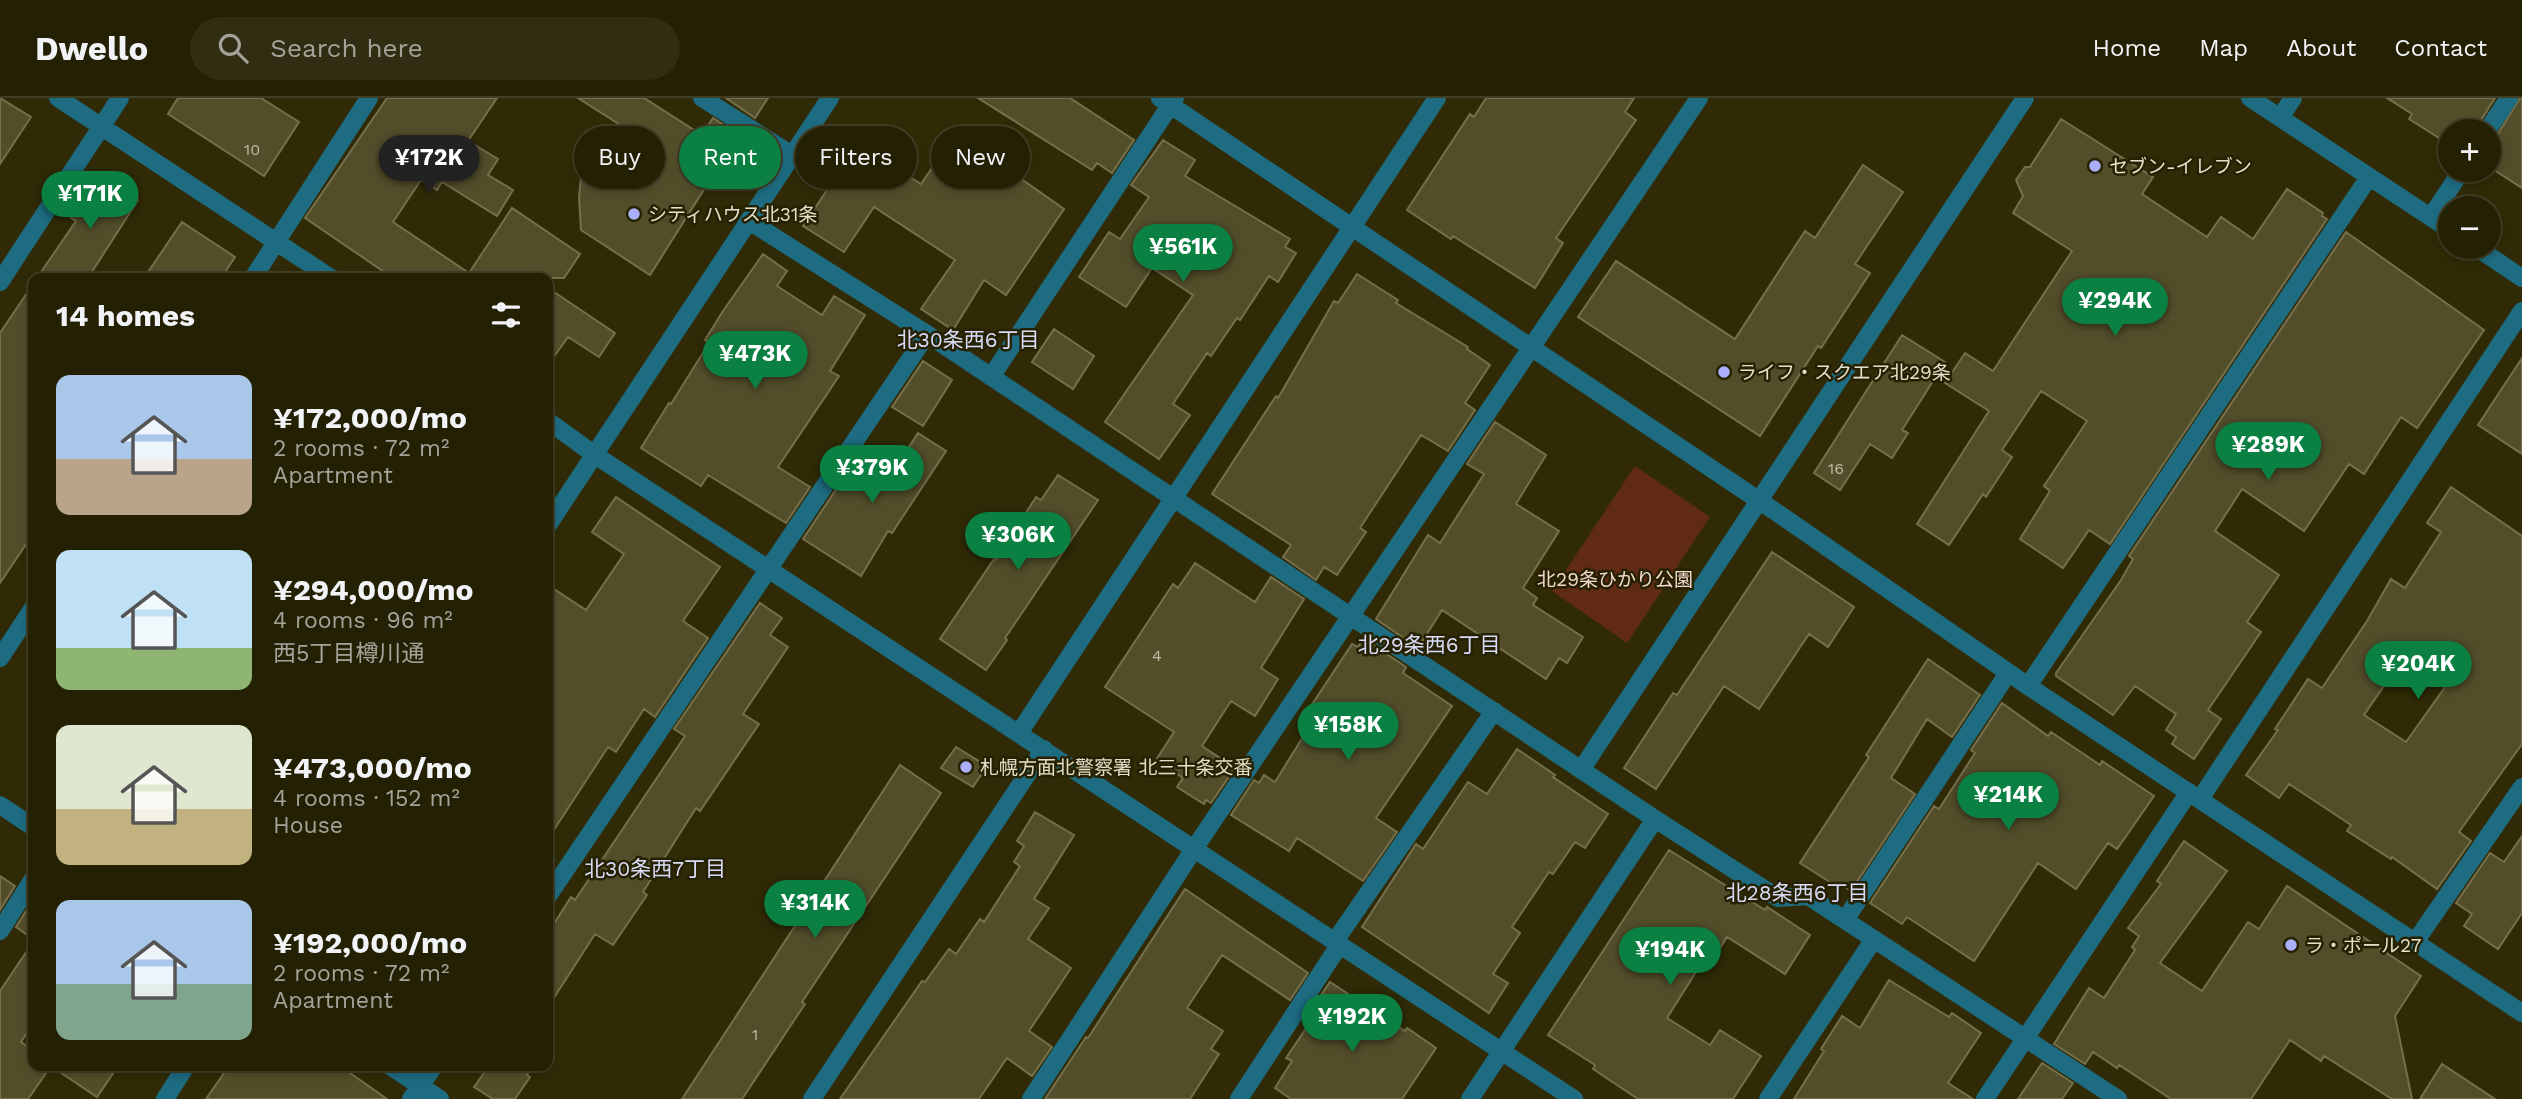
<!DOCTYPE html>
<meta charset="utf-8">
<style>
:root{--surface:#242004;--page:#302d13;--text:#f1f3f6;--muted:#a3a39a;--line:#413e26;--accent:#0b8043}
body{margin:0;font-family:"Work Sans","Noto Sans JP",sans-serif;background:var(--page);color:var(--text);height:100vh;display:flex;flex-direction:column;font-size:26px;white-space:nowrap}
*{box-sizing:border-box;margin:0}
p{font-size:23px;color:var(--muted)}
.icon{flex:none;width:38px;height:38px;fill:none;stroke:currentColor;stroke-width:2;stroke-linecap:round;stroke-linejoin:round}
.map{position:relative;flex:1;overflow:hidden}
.details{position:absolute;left:28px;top:175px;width:525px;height:798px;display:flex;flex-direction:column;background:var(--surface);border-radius:14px;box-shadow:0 4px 10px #0003,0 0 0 2px var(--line)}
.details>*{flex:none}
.guide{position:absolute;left:574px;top:28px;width:665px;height:63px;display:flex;gap:14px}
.fabs{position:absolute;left:2438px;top:21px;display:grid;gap:14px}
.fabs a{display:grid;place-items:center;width:63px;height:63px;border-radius:50%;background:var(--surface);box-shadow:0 4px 10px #0003,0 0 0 2px var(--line);font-size:35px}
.price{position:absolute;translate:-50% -60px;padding:0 16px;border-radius:24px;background:var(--accent);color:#fff;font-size:23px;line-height:46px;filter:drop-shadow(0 2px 4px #0008)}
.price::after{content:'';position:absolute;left:50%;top:42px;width:21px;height:16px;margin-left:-10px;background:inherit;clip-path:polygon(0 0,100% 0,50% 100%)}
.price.current{background:#222;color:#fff}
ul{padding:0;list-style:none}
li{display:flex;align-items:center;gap:21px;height:175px;padding:0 28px}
li span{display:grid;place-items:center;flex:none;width:196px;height:140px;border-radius:14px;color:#555}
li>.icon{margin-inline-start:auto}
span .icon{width:84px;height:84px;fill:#fffc;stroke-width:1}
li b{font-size:30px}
h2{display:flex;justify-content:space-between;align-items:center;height:84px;padding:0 28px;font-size:30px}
.chip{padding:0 24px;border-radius:32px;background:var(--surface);box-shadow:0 4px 10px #0003,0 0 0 2px var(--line);font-size:24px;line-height:63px}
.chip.current{background:var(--accent);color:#fff}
header{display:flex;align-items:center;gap:42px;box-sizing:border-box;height:98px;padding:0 35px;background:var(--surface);border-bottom:2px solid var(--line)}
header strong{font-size:33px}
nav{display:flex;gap:38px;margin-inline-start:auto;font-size:24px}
.search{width:490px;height:63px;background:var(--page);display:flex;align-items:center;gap:18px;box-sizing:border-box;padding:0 24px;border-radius:38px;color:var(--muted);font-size:26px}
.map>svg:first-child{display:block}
.green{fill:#602a15}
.building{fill:#534e2a;stroke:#756f4b;stroke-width:2;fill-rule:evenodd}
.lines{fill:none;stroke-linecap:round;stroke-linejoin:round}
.minor{stroke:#1e6c82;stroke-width:18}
.poi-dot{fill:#abaffb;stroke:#262100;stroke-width:2.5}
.labels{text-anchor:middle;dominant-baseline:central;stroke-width:5;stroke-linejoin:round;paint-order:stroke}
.number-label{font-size:16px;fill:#bebba3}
.poi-label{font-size:19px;fill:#e2dfcb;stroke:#262100;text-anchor:start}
.park-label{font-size:19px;fill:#f4dbd2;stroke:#262100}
.neighbourhood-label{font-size:21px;fill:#d8dbf8;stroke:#262100}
</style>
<header>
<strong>Dwello</strong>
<div class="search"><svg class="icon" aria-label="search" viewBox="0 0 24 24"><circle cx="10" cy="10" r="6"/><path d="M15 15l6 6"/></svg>Search here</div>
<nav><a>Home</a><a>Map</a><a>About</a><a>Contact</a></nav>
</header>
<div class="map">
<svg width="2522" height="1001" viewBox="0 0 2522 1001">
<rect width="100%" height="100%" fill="#302b06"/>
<path class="green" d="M1635 368 1710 419 1627 545 1552 493Z"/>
<path class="building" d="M0 0 31 19 0 66Z
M178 0H261L299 24 264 78 168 16Z
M387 0H497L468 43 498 61 488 77 513 92 497 118 442 84 437 92 421 82 393 124 469 175 512 110 580 156 564 180H393L305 120Z
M578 0H644L702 37 713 20 742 39 720 73 717 71 650 177 581 132 579 99 582 70 609 87 639 39Z
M726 0H768L755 20Z
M978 0H1070L1134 42 1112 75 1097 65 1092 72Z
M1486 0H1634L1625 14 1636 22 1556 140 1563 145 1535 190 1453 138 1451 141 1407 112 1470 16 1474 19Z
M2387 0H2495L2478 27 2476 33H2450V47L2409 21 2412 16Z
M2520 0H2522V90L2488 68V44L2496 39Z
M2061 21 2153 79 2142 96 2207 139 2221 119 2253 141 2287 91 2323 115 2322 118 2327 121 2110 446 2089 432 2063 470 2020 441 2050 393 2044 388 2087 323 2041 293 2002 352 2012 359 1986 399 1983 396 1949 447 1917 426 1989 313 1945 285 1965 255 1993 273 2072 153 2013 115 2023 98 2016 82 2025 69H2030Z
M956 35 1064 111 1006 197 984 182 953 232 921 211 955 162 874 109 844 154 803 128 837 77 832 74 852 43 907 80 908 78 921 86Z
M1163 42 1195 62 1185 78 1290 141 1285 149 1296 155 1278 184 1269 178 1240 222 1237 220 1211 258 1207 255 1173 306 1190 317 1159 361 1105 324 1193 197 1152 170 1126 209 1079 179 1109 134 1120 141 1149 99 1131 87Z
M1863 67 1903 94 1855 166 1870 175 1821 250 1818 248 1760 338 1578 219 1616 163 1735 241 1805 133 1815 140Z
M98 77 138 102 88 180H37L76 123 71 120Z
M182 124 235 159 221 180H144Z
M2346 134 2484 232 2417 330 2401 319 2364 376 2349 366 2304 433 2242 391 2215 433 2279 477 2247 524 2261 534 2208 612 2221 621 2194 661 2172 646 2176 639 2166 632 2176 616 2135 588 2113 617 2056 578V575L2121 482 2133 461 2129 458Z
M763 156 787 173 777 188 822 217 834 198 865 217 830 273 839 278 778 369 810 389 786 425 708 377 701 388 641 350 669 305 671 306 709 245 705 242 723 213Z
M1357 176 1398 202 1396 205 1468 249 1467 251 1490 267 1465 305 1475 312 1448 353 1421 337 1360 430 1366 434 1337 477 1324 469 1316 482 1283 459 1291 447 1212 396 1276 298 1278 300 1334 203 1338 205Z
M33 186V436L0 485V235Z
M548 190 615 235 599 259 568 239 548 267Z
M1054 231 1094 258 1073 291 1032 264Z
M1902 237 1945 264 1902 332 1908 335 1892 360 1870 346 1840 392 1814 375Z
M2522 260V356L2478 327Z
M923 263 952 282 923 328 892 309Z
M1495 324 1546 357 1516 406 1559 433 1523 490 1537 500 1533 507 1583 539 1567 565 1559 560 1546 581 1442 512 1418 550 1376 521 1428 437 1440 445 1484 376 1467 366Z
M918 335 946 353 892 435 888 433 861 478 803 441 857 360 877 373 882 366 893 374Z
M1058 377 1098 402 1005 540 1007 542 986 572 940 541 994 461 996 462 1036 399 1041 402Z
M2451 389 2522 438V646L2459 734 2471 743 2437 791 2392 759 2391 761 2347 733 2351 727 2289 686 2279 700 2246 677 2278 632 2275 631 2308 581 2322 590 2367 523 2391 481 2405 490 2441 434 2427 425ZM2406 556 2450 582 2406 644 2364 617Z
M616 399 720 469 683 523 708 540 655 619 644 611 616 654 608 649 548 741V487L586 512 624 456 592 434Z
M1772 454 1854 509 1828 549 1809 536 1759 611 1724 588 1656 691 1624 670 1673 595 1677 597Z
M1195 465 1255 504 1271 479 1304 501 1261 570 1278 581 1255 618 1231 603 1202 648 1235 670 1211 705 1206 702 1204 706 1177 689 1183 680 1156 662 1174 634 1105 589 1173 486 1178 490Z
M760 505 782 520 770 537 788 549 743 616 759 626 700 713 696 710 643 794 647 797 613 847 595 836 548 909V835L571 799 575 802 685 638 674 631Z
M1363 540 1406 569 1403 575 1452 608 1376 720 1397 734 1363 783 1297 740 1289 753 1231 717 1254 682 1259 685 1264 677 1275 684 1319 613 1311 608 1352 546 1358 549Z
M1928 561 1980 597 1952 639 1927 621 1891 680 1915 696 1851 793 1838 785 1836 788 1800 765 1869 659 1866 657Z
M2002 605 2048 638 2051 634 2100 667 2102 663 2154 698 2117 751 2108 745 2076 791 2038 765 1974 863 1907 819 1902 826 1870 805 1934 708 1939 711 1975 655 1971 652Z
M956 649 987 668 973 689 941 670Z
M1517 651 1555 677 1553 679 1608 716 1585 750 1575 744 1553 776 1549 774 1512 829 1520 835 1493 876 1508 885 1489 915 1362 829 1416 746 1423 751 1468 684 1487 696Z
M900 667 941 695 802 904 805 906 742 1001H682Z
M1035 714 1074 737 1034 801 1049 810 1028 841 1071 870 1029 933 1052 949 1032 978 1007 960 979 1001H840L922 883 925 884 949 851 956 856 980 821 984 824 1020 768 1014 764 1024 748 1017 743Z
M2522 738V815L2498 851 2464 828 2472 816 2456 805 2490 755 2504 764Z
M2184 743 2227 773 2160 865 2202 893 2248 824 2259 831 2287 788 2421 878 2395 918 2412 1001H2392L2324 958 2321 963 2290 942 2251 1001H2171L2119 967 2117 970 2093 954 2085 966 2054 946 2089 890 2104 900 2135 852 2132 849 2139 838 2128 830 2161 786 2157 783Z
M1669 752 1765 812 1767 809 1810 837 1785 876 1727 839 1707 870 1701 866 1667 920 1710 947 1720 932 1761 958 1733 1001H1638L1593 971 1595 967 1548 937Z
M0 778 15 788 0 812Z
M1185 791 1308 875 1290 902 1222 857 1187 910 1223 933 1211 951 1219 956 1190 1001H1045L1086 939 1088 940Z
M33 802V841L16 829Z
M33 844V926L21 944 33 952V968H51L28 1001H0V893Z
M1889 882 1949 919 1952 915 1981 935 1948 985 1973 1001H1794L1824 953 1821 951 1842 918 1860 930Z
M1330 884 1405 933 1407 930 1436 950 1402 1001H1291L1275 990 1292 963 1286 960 1313 920 1309 915Z
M2042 965 2073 985 2062 1001H2018Z
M2442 966 2495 1001H2420Z
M51 968H118L97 999Z
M229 968H340L387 1001H206Z
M489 968H533L527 977 530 979 515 1001H493L474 989Z"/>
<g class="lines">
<path class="minor" d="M58 0 331 180
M702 0 792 57
M1160 0 1779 416 2028 588 2522 915
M2250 0 2450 132
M2280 20 2293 0
M2487 33 2509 0
M2431 119 2462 72
M749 123 927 236 1655 721 1778 800 1808 798 2118 1001
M2476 149 2522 180
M253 180 369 0
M0 184 120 0
M991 279 1175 0
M548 323 595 357 1574 1001
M548 427 830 0
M0 560 33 510
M2028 588 2369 79
M1019 635 1437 0
M1581 672 2025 0
M2200 701 2522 213
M0 707 33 729
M548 798 927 236
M1845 822 2008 575
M0 833 33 781
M1335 843 1494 613
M2415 844 2522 689
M390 968 440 1001
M165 1001 186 968
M411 1001 434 968
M812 1001 1044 651
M1031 1001 1194 751 1699 0
M1239 1001 1340 846
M1470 1001 1655 721
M1768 1001 1874 841
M1985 1001 2189 694"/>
</g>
<g class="poi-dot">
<circle cx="2095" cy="68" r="7"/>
<circle cx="634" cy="116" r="7"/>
<circle cx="1724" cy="274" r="7"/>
<circle cx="966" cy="669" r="7"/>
<circle cx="2291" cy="847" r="7"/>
</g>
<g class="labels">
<g class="number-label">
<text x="252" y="51">10</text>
<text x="1836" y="370">16</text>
<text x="1157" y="557">4</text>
<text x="755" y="936">1</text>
</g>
<g class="poi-label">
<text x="2109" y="68">セブン-イレブン</text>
<text x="648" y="116">シティハウス北31条</text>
<text x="1738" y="274">ライフ・スクエア北29条</text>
<text x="980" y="669">札幌方面北警察署 北三十条交番</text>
<text x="2305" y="847">ラ・ポール27</text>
</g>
<g class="park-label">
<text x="1615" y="481">北29条ひかり公園</text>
</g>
<g class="neighbourhood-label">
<text x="968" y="241">北30条西6丁目</text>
<text x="1429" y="546">北29条西6丁目</text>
<text x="655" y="770">北30条西7丁目</text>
<text x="1797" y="794">北28条西6丁目</text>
</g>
</g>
</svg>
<div class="fabs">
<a>+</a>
<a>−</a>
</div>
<b class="price current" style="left:429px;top:97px">¥172K</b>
<b class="price" style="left:90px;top:133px">¥171K</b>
<b class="price" style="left:1183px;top:186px">¥561K</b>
<b class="price" style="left:2115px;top:240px">¥294K</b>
<b class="price" style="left:755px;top:293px">¥473K</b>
<b class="price" style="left:2268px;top:384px">¥289K</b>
<b class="price" style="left:872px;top:407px">¥379K</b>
<b class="price" style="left:1018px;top:474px">¥306K</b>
<b class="price" style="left:2418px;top:603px">¥204K</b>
<b class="price" style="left:1348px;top:664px">¥158K</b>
<b class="price" style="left:2008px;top:734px">¥214K</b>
<b class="price" style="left:815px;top:842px">¥314K</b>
<b class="price" style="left:1670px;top:889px">¥194K</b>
<b class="price" style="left:1352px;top:956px">¥192K</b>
<div class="guide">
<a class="chip">Buy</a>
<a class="chip current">Rent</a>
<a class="chip">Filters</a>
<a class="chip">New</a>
</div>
<section class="details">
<h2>14 homes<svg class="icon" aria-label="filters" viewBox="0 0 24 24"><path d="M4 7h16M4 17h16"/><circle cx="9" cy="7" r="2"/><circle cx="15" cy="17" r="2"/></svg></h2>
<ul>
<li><span style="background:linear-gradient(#a9c7e8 60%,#b9a48a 0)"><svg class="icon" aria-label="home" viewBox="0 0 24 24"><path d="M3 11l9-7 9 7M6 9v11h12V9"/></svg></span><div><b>¥172,000/mo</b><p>2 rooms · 72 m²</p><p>Apartment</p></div></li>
<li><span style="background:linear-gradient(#bfe0f5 70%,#8fb573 0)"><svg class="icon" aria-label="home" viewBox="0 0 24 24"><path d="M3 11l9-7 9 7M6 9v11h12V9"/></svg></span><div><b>¥294,000/mo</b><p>4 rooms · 96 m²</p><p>西5丁目樽川通</p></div></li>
<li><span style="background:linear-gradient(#dfe7d0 60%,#c2b280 0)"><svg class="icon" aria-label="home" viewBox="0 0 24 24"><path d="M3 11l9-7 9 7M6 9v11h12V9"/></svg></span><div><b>¥473,000/mo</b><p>4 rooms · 152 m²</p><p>House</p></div></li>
<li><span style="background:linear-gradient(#a9c7e8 60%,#7fa58c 0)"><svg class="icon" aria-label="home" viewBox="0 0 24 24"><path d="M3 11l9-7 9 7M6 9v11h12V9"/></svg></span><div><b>¥192,000/mo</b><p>2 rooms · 72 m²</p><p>Apartment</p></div></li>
</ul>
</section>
</div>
